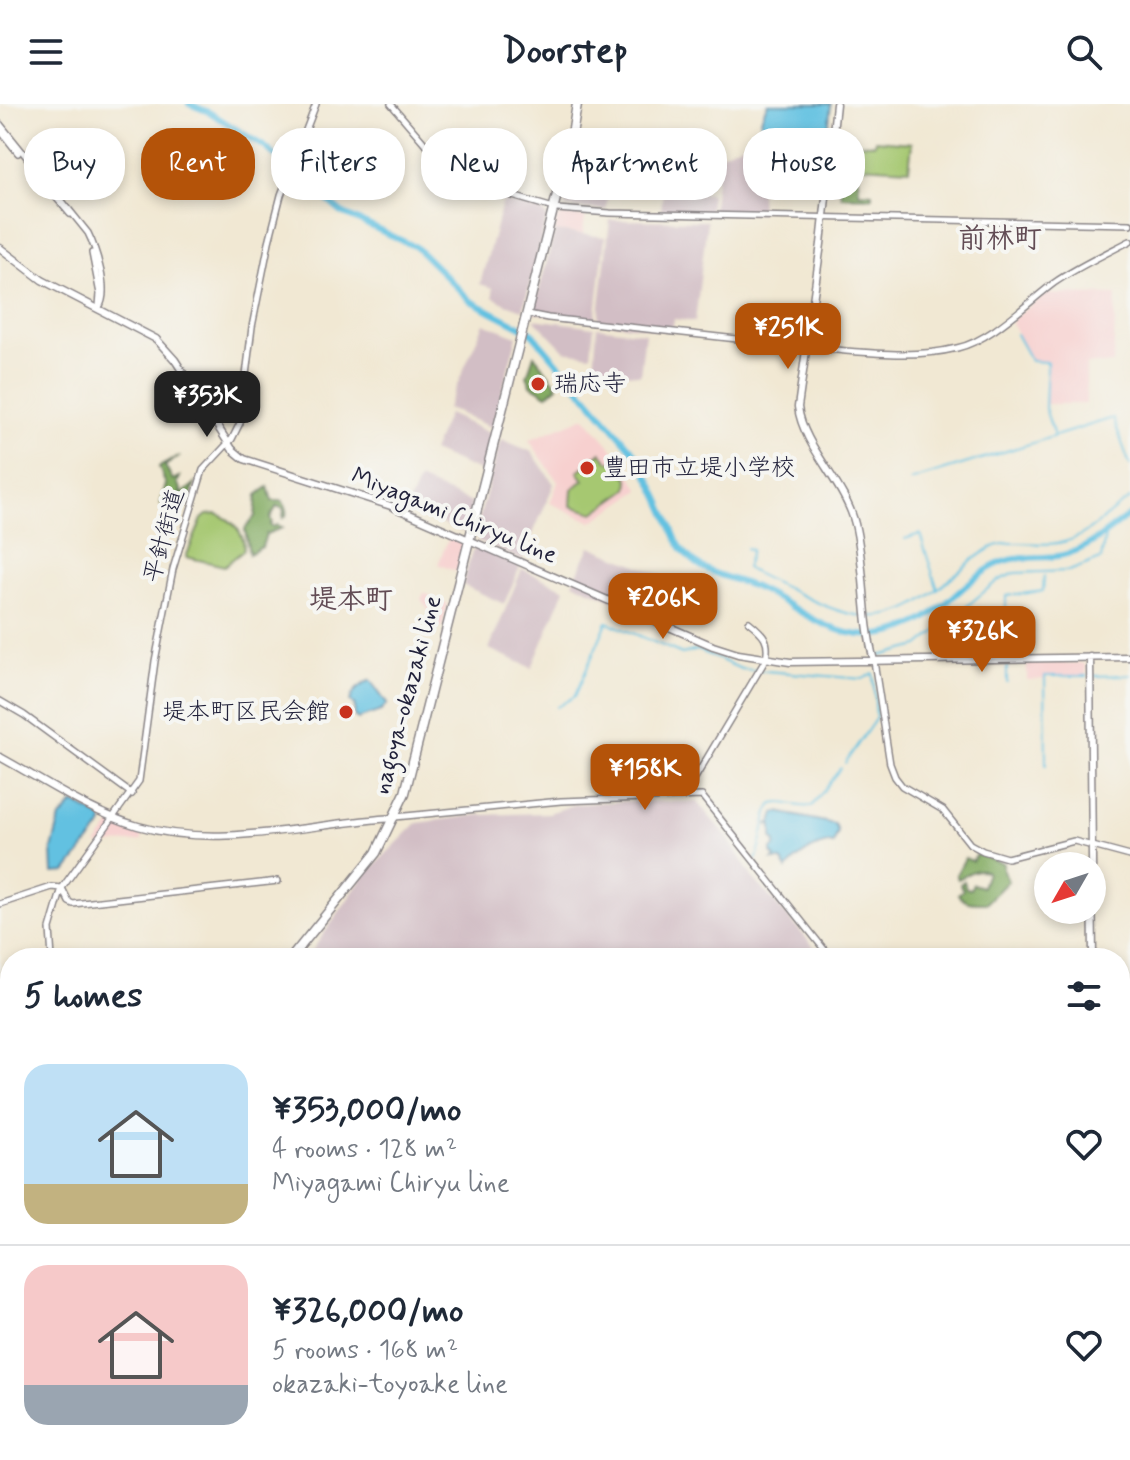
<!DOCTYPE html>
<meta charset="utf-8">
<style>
:root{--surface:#fff;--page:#f2f2f3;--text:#1f2937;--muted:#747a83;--line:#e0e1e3;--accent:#b45309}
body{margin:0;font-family:Mynerve,"Klee One",sans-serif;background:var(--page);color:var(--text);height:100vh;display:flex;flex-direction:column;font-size:30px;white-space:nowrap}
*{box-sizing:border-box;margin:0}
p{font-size:26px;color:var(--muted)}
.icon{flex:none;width:44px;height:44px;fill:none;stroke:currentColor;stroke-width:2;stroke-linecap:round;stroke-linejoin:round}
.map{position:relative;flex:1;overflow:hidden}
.details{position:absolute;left:0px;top:844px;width:1130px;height:512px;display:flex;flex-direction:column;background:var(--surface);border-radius:32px 32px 0 0;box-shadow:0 4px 12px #0003}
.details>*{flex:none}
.hud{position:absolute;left:24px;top:24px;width:1082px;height:72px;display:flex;gap:16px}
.needle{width:52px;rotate:231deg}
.fabs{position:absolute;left:1034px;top:748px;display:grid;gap:16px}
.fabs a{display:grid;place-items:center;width:72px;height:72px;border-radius:50%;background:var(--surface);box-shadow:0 4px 12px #0003;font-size:40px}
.price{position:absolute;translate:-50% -68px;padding:0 18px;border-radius:16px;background:var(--accent);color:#fff;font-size:26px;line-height:52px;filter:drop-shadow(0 2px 4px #0008)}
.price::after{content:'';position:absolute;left:50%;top:48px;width:24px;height:18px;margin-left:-12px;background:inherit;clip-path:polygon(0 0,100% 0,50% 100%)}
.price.current{background:#222;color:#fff}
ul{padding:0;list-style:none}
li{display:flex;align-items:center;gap:24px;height:200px;padding:0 24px}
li+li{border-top:2px solid var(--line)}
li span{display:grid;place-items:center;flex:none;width:224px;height:160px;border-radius:24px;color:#555}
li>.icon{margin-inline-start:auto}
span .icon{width:96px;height:96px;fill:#fffc;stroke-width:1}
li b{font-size:34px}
h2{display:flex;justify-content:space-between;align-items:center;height:96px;padding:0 24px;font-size:34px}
.pill{padding:0 28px;border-radius:32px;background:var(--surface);box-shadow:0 4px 12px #0003;font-size:28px;line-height:72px}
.pill.current{background:var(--accent);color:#fff}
header{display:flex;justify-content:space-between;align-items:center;height:104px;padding:0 24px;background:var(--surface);font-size:36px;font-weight:800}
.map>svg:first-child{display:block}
.built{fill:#f7d0cf}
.industrial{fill:#d2bec5}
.green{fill:#a6c871;stroke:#647556;stroke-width:2}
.forest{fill:#84ac63;stroke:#53674f;stroke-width:2}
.water{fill:#62c1e1;stroke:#42728e;stroke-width:2}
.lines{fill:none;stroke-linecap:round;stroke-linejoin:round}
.stream{stroke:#62c1e1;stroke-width:2}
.river{stroke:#62c1e1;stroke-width:6}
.tertiary-casing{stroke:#8a8587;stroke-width:8}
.secondary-casing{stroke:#8a8587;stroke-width:9}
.primary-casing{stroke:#8a8587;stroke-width:11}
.tertiary{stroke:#fff;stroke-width:5}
.secondary{stroke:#fff;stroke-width:6}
.primary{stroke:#fff;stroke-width:8}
.poi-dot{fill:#c8321e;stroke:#f6f6f2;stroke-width:3}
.labels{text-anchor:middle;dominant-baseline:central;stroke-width:8;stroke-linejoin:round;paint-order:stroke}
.poi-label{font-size:24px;fill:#22223b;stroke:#f6f6f2;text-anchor:start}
.street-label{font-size:24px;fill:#22223b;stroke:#f6f6f2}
.quarter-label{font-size:28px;font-weight:bold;fill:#624c55;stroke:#f6f6f2}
</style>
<header><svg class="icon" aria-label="menu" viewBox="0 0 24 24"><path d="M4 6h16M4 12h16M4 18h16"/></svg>Doorstep<svg class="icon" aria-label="search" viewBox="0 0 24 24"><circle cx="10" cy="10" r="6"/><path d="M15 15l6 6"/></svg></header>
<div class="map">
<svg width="1130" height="1356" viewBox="0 0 1130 1356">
<rect width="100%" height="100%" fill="#f6f6f2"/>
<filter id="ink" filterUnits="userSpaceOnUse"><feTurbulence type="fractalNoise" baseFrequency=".0125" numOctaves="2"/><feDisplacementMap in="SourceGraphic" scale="16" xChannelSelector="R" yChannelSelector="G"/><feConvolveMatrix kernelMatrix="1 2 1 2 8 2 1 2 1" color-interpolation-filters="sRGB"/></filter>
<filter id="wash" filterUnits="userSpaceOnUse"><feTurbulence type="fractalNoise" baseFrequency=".006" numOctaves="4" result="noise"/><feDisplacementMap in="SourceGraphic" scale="32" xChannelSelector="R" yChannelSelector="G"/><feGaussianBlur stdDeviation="1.8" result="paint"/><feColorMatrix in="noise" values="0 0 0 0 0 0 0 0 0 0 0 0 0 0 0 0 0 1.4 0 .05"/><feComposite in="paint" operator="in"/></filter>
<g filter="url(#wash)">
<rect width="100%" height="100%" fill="#f1e8d3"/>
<path class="built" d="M563 111 585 113 583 130 555 127 557 115Z
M1046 190 1116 191 1113 260H1086V300H1046L1048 258 1031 257 1012 220 1014 214Z
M585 313 617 350 640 386 592 418 550 399 558 378 529 336Z
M450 431 460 436 464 441 457 468 438 460Z
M424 489 448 500 442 524 429 515 431 510 421 495Z
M1082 559 1086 562V573H1044V575L1027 576V560Z
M117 719 140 726 142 737 96 741 112 720Z
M1130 1250V1356H1021L1022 1346H1120V1260Z"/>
<path class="industrial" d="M761 31 776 59 766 72 760 89 761 109H712L719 51Z
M572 57 612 61 606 106 566 103 562 98Z
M663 86 711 90 709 109 661 108Z
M505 98 543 108 547 113 523 206 506 200 493 193V184L480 180 502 100Z
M610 116 707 117 695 218 674 215 672 227 598 218Z
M555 127 605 133 595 218 533 209Z
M534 215 594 223 591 251 565 247Z
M484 219 517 232 492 324 447 304Z
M597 223 645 229 640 271 594 265Z
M448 310 491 330 482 368 432 347Z
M501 335 532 348 554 380 522 456 478 437 475 430Z
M419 376 472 399 465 426 463 428 406 405Z
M590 442 676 477 678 478 661 516 573 479Z
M478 443 520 463 504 500 463 481 472 447Z
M522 465 565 485 532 564 489 545Z
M629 697 697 698 727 733 752 773 824 854H307L364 772 417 719 479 711 549 709 577 700Z"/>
<path class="green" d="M875 36 912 39 909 65 860 62 859 64 845 63 843 51H846L845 39 874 40Z
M601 348 608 357 619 359 629 375 628 385 594 409 571 402 572 385 584 376 578 368Z
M217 410C232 415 247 431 243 447L224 462 186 453 202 415 207 411Z
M725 1346H1016V1356H726Z"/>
<path class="forest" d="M842 47H845L846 52H843L844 66 858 67 859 88 872 89V93L841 92 840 82 829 81 831 52H840Z
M534 251 558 282 547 291 531 281 527 272Z
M180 352 165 362 173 376 180 373 177 379 181 385 180 391 195 380 190 394 164 406 160 398 166 381 159 363Z
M268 383 272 397H282L287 405 286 412 283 414 284 405 277 402 270 414 272 418 270 421 273 423 277 421 282 424 266 430 262 443 249 450 245 425 255 412 257 391Z
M977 750 1003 759V767L1008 777 986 799C975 799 964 800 958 790L963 786 960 780 964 777 966 784 970 785 973 780 982 783 987 768C978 762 967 770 958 775L956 771 965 754 972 757Z
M1130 1253V1302L1125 1305 1120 1316V1262Z
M367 1346H426L431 1356H373Z
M918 1346H1016V1356H914Z"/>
<path class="water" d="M768 0H831L828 28 817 51V59H776C765 37 752 25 768 0Z
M370 576 387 600 381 607 358 615 354 612 355 602 350 598C352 586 361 582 370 576Z
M74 699 102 714 103 720 66 768 53 769 52 745 60 714Z
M778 708 835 720 838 728 833 740C820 736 795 754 787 765L781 756H773L775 753 772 750V745L775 743 776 738 772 734V721L767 720 772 719 775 709Z
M1120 1201 1130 1208V1245L1120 1258Z
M857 1346H918L914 1356H792C812 1344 828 1350 850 1352Z"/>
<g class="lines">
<path class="stream" d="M1016 230 1031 257 1047 258 1045 304 1054 332
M910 377 1113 314 1130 361
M905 435 920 430 938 486
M746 444 751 446 746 464C760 473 775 478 790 486 835 507 875 528 923 496 947 481 966 457 991 444 1015 433 1040 444 1064 438 1091 431 1107 408 1130 395
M880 552 919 542 997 477 1015 469 1069 467 1101 455 1105 432
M1006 552V492L1043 487 1044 472
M1007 559V578
M1093 572 1130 571
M557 603 575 592 607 518 682 550 698 546 741 565 863 575 873 569
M845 659 876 614 873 570
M1046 661 1045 572H1087
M756 756C764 737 762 720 771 701 783 695 798 705 812 702L841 663"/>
<path class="river" d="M189 0 209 8 265 43 342 109 416 143 471 197 531 228 635 349C648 370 658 391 668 414 673 427 677 441 687 451 705 470 729 473 752 482 807 506 844 550 909 523 944 509 965 475 998 460 1018 450 1041 456 1063 451 1092 444 1107 426 1130 411
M0 993 10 995
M319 1356 320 1346"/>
</g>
</g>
<g filter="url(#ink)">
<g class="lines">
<g class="tertiary-casing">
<path id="tertiary" d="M391 0 444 62 468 79 557 105 610 109 1130 120
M0 20 88 129C96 145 110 188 99 203
M0 26 18 49
M53 90 70 110
M92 149 100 190 99 202
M528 210 548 214 846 247C882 250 921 253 957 244 990 237 1027 199 1054 179 1077 163 1105 150 1130 137
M874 557 890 660 895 673 902 682 943 706 970 740 983 747 1007 754 1074 737 1130 752
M0 597 24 611 132 690
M685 691 766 555C770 536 764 530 749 518
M395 713 561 697 702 692 831 854
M0 800 52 783 62 784 69 798 73 800 278 777
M52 854 50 825 62 784 139 677 155 557 173 465 203 366 232 335 240 319 252 223 269 138 281 91 316 0
M1120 915 1130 919
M1121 1177 1130 1170
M0 1240 10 1296
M0 1343 10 1341
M19 1346 21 1356
M723 1346 724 1356"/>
</g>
<g class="secondary-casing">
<path id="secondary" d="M836 0 821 140 798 303C803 343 845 379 855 420 866 465 862 512 874 557
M0 144 42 176 156 235 175 256 232 345 244 355 391 402 713 542 738 550 790 558 1130 553
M1090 553 1093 854
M0 653C44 677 89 708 138 722 221 746 310 719 394 714
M0 1058 10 1060
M1120 1106 1130 1117
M469 1346 499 1356"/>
</g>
<g class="primary-casing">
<path id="primary" d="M291 854 376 749 405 689 572 31 577 0
M245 1346 250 1356"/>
</g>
<use href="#tertiary" class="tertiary"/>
<use href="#secondary" class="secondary"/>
<use href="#primary" class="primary"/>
</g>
</g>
<g class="poi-dot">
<circle cx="538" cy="280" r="8"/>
<circle cx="587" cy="364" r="8"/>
<circle cx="346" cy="608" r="8"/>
</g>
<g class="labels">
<g class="poi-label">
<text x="554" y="280">瑞応寺</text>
<text x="603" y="364">豊田市立堤小学校</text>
<text x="330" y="608" text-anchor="end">堤本町区民会館</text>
</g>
<g class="street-label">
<text transform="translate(454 412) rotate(22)">Miyagami Chiryu line</text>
<text transform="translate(165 432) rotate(-75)">平針街道</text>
<text transform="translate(408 591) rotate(-75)">nagoya-okazaki line</text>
</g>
<g class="quarter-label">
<text x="1000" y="135">前林町</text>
<text x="351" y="496">堤本町</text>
</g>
</g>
</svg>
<div class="fabs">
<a><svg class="needle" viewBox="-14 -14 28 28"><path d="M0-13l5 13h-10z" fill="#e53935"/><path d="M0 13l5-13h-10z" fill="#747a83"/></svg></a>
</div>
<b class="price" style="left:788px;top:267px">¥251K</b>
<b class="price current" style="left:207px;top:335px">¥353K</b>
<b class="price" style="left:663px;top:537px">¥206K</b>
<b class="price" style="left:982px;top:570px">¥326K</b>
<b class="price" style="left:645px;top:708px">¥158K</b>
<div class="hud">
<a class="pill">Buy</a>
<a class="pill current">Rent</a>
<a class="pill">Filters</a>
<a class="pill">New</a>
<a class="pill">Apartment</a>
<a class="pill">House</a>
</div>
<section class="details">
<h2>5 homes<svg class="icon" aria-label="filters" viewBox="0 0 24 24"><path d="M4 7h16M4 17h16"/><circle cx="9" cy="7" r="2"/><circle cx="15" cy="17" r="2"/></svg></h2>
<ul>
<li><span style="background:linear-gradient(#bfe0f5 75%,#c2b280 0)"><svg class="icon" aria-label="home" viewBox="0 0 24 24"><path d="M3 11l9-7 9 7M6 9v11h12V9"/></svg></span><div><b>¥353,000/mo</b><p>4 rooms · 128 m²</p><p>Miyagami Chiryu line</p></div><svg class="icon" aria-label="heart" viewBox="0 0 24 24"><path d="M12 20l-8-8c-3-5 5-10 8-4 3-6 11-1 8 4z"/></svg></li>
<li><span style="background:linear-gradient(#f6c9c9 75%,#9aa5b1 0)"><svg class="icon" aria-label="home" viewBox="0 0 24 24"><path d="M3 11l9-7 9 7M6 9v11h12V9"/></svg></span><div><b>¥326,000/mo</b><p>5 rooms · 168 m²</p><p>okazaki-toyoake line</p></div><svg class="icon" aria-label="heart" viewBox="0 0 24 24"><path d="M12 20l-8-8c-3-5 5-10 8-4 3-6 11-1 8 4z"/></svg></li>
</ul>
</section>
</div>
